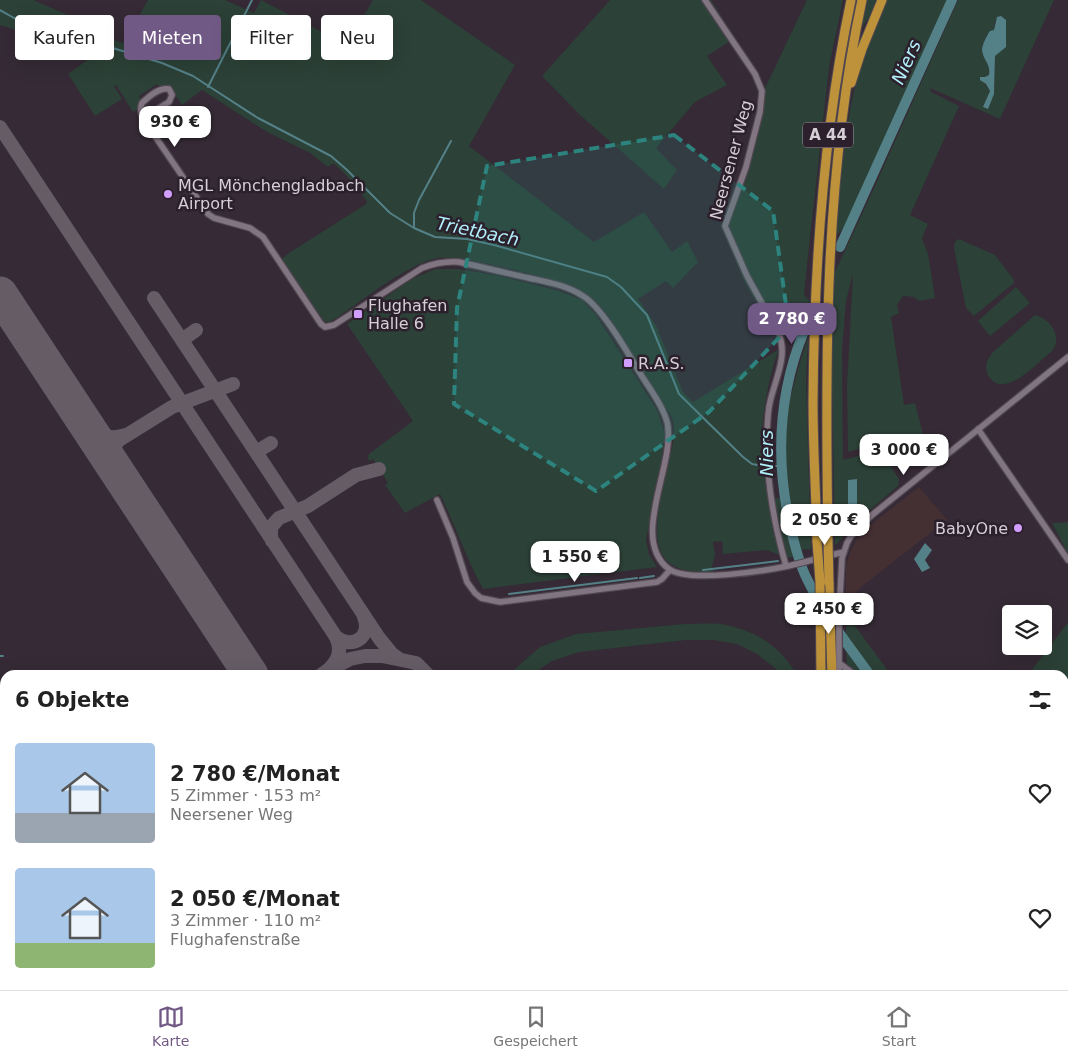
<!DOCTYPE html>
<html lang="de">
<meta charset="utf-8">
<style>
:root{--surface:#fff;--page:#f6f6f6;--text:#222;--muted:#767676;--line:#e0e0e0;--accent:#715985}
body{margin:0;font-family:"DejaVu Sans",sans-serif;background:var(--page);color:var(--text);height:100vh;display:flex;flex-direction:column;font-size:19px;white-space:nowrap}
*{box-sizing:border-box;margin:0}
p{font-size:16px;color:var(--muted)}
.icon{flex:none;width:28px;height:28px;fill:none;stroke:currentColor;stroke-width:2;stroke-linecap:round;stroke-linejoin:round}
.map{position:relative;flex:1;overflow:hidden}
.side{position:absolute;left:0px;top:670px;width:1069px;height:320px;display:flex;flex-direction:column;background:var(--surface);border-radius:15px 15px 0 0;box-shadow:0 5px 20px #0002}
.side>*{flex:none}
.guide{position:absolute;left:15px;top:15px;width:500px;height:45px;display:flex;gap:10px}
.fabs{position:absolute;left:1002px;top:605px;display:grid;gap:10px}
.fabs a{display:grid;place-items:center;width:50px;height:50px;border-radius:5px;background:var(--surface);box-shadow:0 5px 20px #0002;font-size:25px}
.price{position:absolute;translate:-50% -42px;padding:0 11px;border-radius:10px;background:#fff;color:#222;font-size:16px;line-height:32px;filter:drop-shadow(0 1px 2px #0008)}
.price::after{content:'';position:absolute;left:50%;top:30px;width:15px;height:11px;margin-left:-8px;background:inherit;clip-path:polygon(0 0,100% 0,50% 100%)}
.price.selected{background:var(--accent);color:#fff}
ul{padding:0;list-style:none}
li{display:flex;align-items:center;gap:15px;height:125px;padding:0 15px}
li span{display:grid;place-items:center;flex:none;width:140px;height:100px;border-radius:5px;color:#555}
li>.icon{margin-inline-start:auto}
span .icon{width:60px;height:60px;fill:#fffc;stroke-width:1}
li b{font-size:21px}
h2{display:flex;justify-content:space-between;align-items:center;height:60px;padding:0 15px;font-size:21px}
.tag{padding:0 18px;border-radius:5px;background:var(--surface);box-shadow:0 5px 20px #0002;font-size:18px;line-height:45px}
.tag.selected{background:var(--accent);color:#fff}
.dock{display:flex;justify-content:space-around;align-items:center;height:70px;border-top:1px solid var(--line);background:var(--surface);font-size:14px;color:var(--muted)}
.dock a{display:grid;justify-items:center;gap:2px}
.dock .selected{color:var(--accent)}
.map>svg:first-child{display:block}
.commercial{fill:#442f33}
.green{fill:#2c4137;fill-rule:evenodd}
.water{fill:#548088}
.lines{fill:none;stroke-linecap:round;stroke-linejoin:round}
.stream{stroke:#548088;stroke-width:2}
.river{stroke:#548088;stroke-width:10}
.taxiway{stroke:#655c65;stroke-width:14}
.runway{stroke:#655c65;stroke-width:35}
.minor-casing{stroke:#504750;stroke-width:8}
.highway-casing{stroke:#504750;stroke-width:11}
.minor{stroke:#827582;stroke-width:5.5}
.highway{stroke:#bd923a;stroke-width:9}
.highway-bridge-casing{stroke:#504750;stroke-width:11;stroke-linecap:butt}
.highway-bridge{stroke:#bd923a;stroke-width:9}
.marked{fill:#2d837e;fill-opacity:0.2;stroke:#2d837e;stroke-width:4;stroke-dasharray:10 6;stroke-linejoin:round}
.poi-dot{fill:#d19dfe;stroke:#2b202b;stroke-width:2}
.labels{text-anchor:middle;dominant-baseline:central;stroke-width:5;stroke-linejoin:round;paint-order:stroke}
.shield{fill:#2b202b;stroke:#a39aa3;stroke-width:1}
.shield-label{font-size:15px;font-weight:bold;fill:#d6cfd6}
.street-label{font-size:16px;fill:#d6cfd6;stroke:#2b202b}
.poi-label{font-size:16px;fill:#d6cfd6;stroke:#2b202b;text-anchor:start}
.water-label{font-size:18px;font-style:italic;fill:#b0eefa;stroke:#2b202b}
</style>
<div class="map">
<svg width="1068" height="990" viewBox="0 0 1068 990">
<rect width="100%" height="100%" fill="#352a35"/>
<path class="commercial" d="M919 487 947 520 861 587 846 604V567L849 556 857 538 869 526Z"/>
<path class="green" d="M0 0H33L101 29 116 41 124 43 148 0H225L254 13 261 0 347 45 373 0H421L515 65 469 146 594 242 644 212 672 252 687 241 698 262 673 288 666 281 638 299 656 325 683 392 693 402 778 350V338L746 285 724 234 722 230 724 215 740 177 758 103 807 0H843L829 67 807 265 804 295 809 300 808 326 803 328 801 322C797 325 791 328 788 332 772 353 762 414 761 441 760 449 766 455 766 464L771 467 775 498H782L798 556 787 558 767 550 723 554 722 541 713 542 715 555 712 567 714 572C695 573 670 572 661 552 650 529 665 481 670 456 673 444 676 430 672 418 670 413 665 407 662 402 653 384 641 368 630 351 620 335 609 314 596 301 579 283 463 254 438 258 409 263 363 300 338 317L329 322 324 321 282 260 283 258 289 253 366 204 367 201 344 173 333 163 328 167 310 153 267 132 202 90 182 105 177 97 174 99 175 94C173 87 167 85 160 87L157 84 139 96 142 100 138 109 133 112 116 85 114 86 122 99 95 116 68 74 93 56V54L0 25Z
M610 0H711L735 38 707 56 727 85 695 102 656 148 677 170 664 189 580 115 542 76Z
M867 0H877L872 14 860 29Z
M886 0H948L864 190 844 228 835 236C841 180 844 123 860 68 866 45 877 23 886 0Z
M958 0H1054L1000 119 930 88 931 92 959 106 910 215 928 224 922 238 928 254 935 298 919 301 914 297 903 296 897 305 899 313 891 317 904 405 915 403 925 442 892 456 877 444 848 452 847 386 853 274 846 301 842 349 843 460 878 451 881 452 899 479 898 486 857 521 835 546 832 377 834 274 875 186ZM1001 16 1006 20 995 56 994 94 984 107 990 91 980 77H985L989 75 990 68 982 53V47L987 35 994 30 995 22ZM857 479V509H848V480Z
M959 239 995 255 1014 280V283L974 316 966 308 954 248 955 242Z
M435 269H459L500 276 559 291 582 300 596 315 657 410 665 434 661 466 646 540 649 554 657 567 483 589C466 558 455 525 440 494L405 513 385 485 388 483 373 459 369 461 368 458 369 454 413 421 347 324 412 279Z
M1016 287 1030 303 990 336 978 321Z
M1035 315C1051 319 1063 337 1052 351 1037 363 1003 402 988 375 984 366 987 360 992 353Z
M808 337 806 382 811 549 799 550C786 509 780 458 787 414 792 388 800 362 808 337Z
M1068 522V554L1052 523Z
M850 619 891 675H874L846 637V620Z
M1068 622V765L1064 768V675H1028Z
M685 624C696 624 709 623 721 624 755 630 779 645 797 675H779L775 668 757 654 737 644 713 640H686L579 652 552 661 531 675H508L540 647 576 634Z
M846 647 866 675H857L847 664Z
M0 746 5 748V856L0 853Z
M1068 768V944L1064 938V771Z
M0 860 5 863V985H66L63 990H0Z
M75 985H249L254 990H71Z
M258 985H415L418 990H262Z
M787 985H836V990H786Z"/>
<path class="water" d="M1001 16 1006 20V47L995 56 994 94 988 109 983 107 990 91 986 84 980 80V77H985L989 75C991 64 983 60 982 50 982 45 987 35 990 31L994 30 997 17Z
M857 479V509H848V480Z
M925 543 932 550 925 560 930 568 922 572 914 559Z
M846 637 874 675H866L846 647Z"/>
<g class="lines">
<path class="stream" d="M0 10 14 18 162 63 193 76 258 118 331 156 346 169 390 213 414 228 435 237 467 239 494 245 607 277 621 287 647 315 679 394 743 457 752 464 763 466
M208 87 252 0
M414 227V213L419 200 451 141
M773 466H781
M703 570 778 561
M640 578 654 576
M509 594 637 578
M0 656H3
M0 965 5 968
M36 985 46 990"/>
<path class="river" d="M840 247 952 0
M804 331C778 395 775 458 790 525 794 543 799 563 807 579 824 614 847 644 870 675"/>
<path class="taxiway" d="M0 127 336 637C344 654 335 666 321 675
M154 298 379 638 392 654 399 659
M182 340 196 330
M84 421C96 434 108 441 126 435
M256 452 271 443
M114 467C111 456 111 448 119 440L172 407 233 384
M272 541 271 536V527L279 518 308 506 356 475 379 469
M336 637C352 650 372 637 364 617
M331 669 350 659 365 656H382L416 663 428 675"/>
<path class="runway" d="M0 294 251 675"/>
<g class="minor-casing">
<path id="minor" d="M705 0 755 74 762 91 760 112 746 167 725 226 747 276 779 334C788 356 775 380 770 402 767 415 767 431 767 445 767 485 775 527 786 566
M143 118 169 102 172 95 169 89C160 87 148 97 142 103 139 110 142 116 146 123L208 214 214 218 250 228 263 237 321 324 325 327 334 325 422 268C435 263 445 261 459 262 482 267 506 273 529 278 547 282 567 285 583 296 603 308 630 357 643 378 649 387 656 397 661 407 664 413 668 422 668 428 673 469 630 540 669 569 688 583 764 571 788 566 807 562 825 556 844 552
M978 429 1068 560
M437 500 453 538 467 582 475 593 481 598 500 602 657 582 662 579 670 570
M839 663 855 675
M839 675V615L842 558 847 543 851 536 872 515 1068 357
M0 857 5 860
M1064 965 1068 971
M840 985V990
M990 985 1000 990
M67 990 70 985
M903 990V985
M924 990 925 985"/>
</g>
<g class="highway-casing">
<path id="highway" d="M851 83 862 49 882 0
M828 541C825 360 824 178 862 0
M817 542C816 495 813 448 813 402 814 267 823 132 851 0
M829 583 832 675
M807 990 808 985
M817 990V985"/>
</g>
<use href="#minor" class="minor"/>
<use href="#highway" class="highway"/>
<g class="highway-bridge-casing">
<path id="highway-bridge" d="M828 541 829 583
M817 542 820 582 821 675"/>
</g>
<use href="#highway-bridge" class="highway-bridge"/>
</g>
<path class="marked" d="M674 135 773 211 789 327 709 412 596 491 454 404 457 308 487 166Z"/>
<g class="poi-dot">
<circle cx="168" cy="194" r="5"/>
<rect x="353" y="309" width="10" height="10" rx="2.5"/>
<rect x="623" y="358" width="10" height="10" rx="2.5"/>
<circle cx="1018" cy="528" r="5"/>
</g>
<g class="labels">
<rect class="shield" x="803" y="122.5" width="50" height="25" rx="4"/>
<g class="shield-label">
<text x="828" y="135">A 44</text>
</g>
<g class="street-label">
<text transform="translate(731 160) rotate(-75)">Neersener Weg</text>
</g>
<g class="poi-label">
<text x="178" y="185">MGL Mönchengladbach<tspan x="178" dy="18">Airport</tspan></text>
<text x="368" y="305">Flughafen<tspan x="368" dy="18">Halle 6</tspan></text>
<text x="638" y="363">R.A.S.</text>
<text x="1008" y="528" text-anchor="end">BabyOne</text>
</g>
<g class="water-label">
<text transform="translate(906 62) rotate(-66)">Niers</text>
<text transform="translate(478 231) rotate(12)">Trietbach</text>
<text transform="translate(766 453) rotate(-90)">Niers</text>
</g>
</g>
</svg>
<div class="fabs">
<a><svg class="icon" aria-label="layers" viewBox="0 0 24 24"><path d="M12 4l9 5-9 5-9-5zM3 14l9 5 9-5"/></svg></a>
</div>
<b class="price" style="left:175px;top:148px">930 €</b>
<b class="price selected" style="left:792px;top:345px">2 780 €</b>
<b class="price" style="left:904px;top:476px">3 000 €</b>
<b class="price" style="left:825px;top:546px">2 050 €</b>
<b class="price" style="left:575px;top:583px">1 550 €</b>
<b class="price" style="left:829px;top:635px">2 450 €</b>
<div class="guide">
<a class="tag">Kaufen</a>
<a class="tag selected">Mieten</a>
<a class="tag">Filter</a>
<a class="tag">Neu</a>
</div>
<section class="side">
<h2>6 Objekte<svg class="icon" aria-label="filters" viewBox="0 0 24 24"><path d="M4 7h16M4 17h16"/><circle cx="9" cy="7" r="2"/><circle cx="15" cy="17" r="2"/></svg></h2>
<ul>
<li><span style="background:linear-gradient(#a9c7e8 70%,#9aa5b1 0)"><svg class="icon" aria-label="home" viewBox="0 0 24 24"><path d="M3 11l9-7 9 7M6 9v11h12V9"/></svg></span><div><b>2 780 €/Monat</b><p>5 Zimmer · 153 m²</p><p>Neersener Weg</p></div><svg class="icon" aria-label="heart" viewBox="0 0 24 24"><path d="M12 20l-8-8c-3-5 5-10 8-4 3-6 11-1 8 4z"/></svg></li>
<li><span style="background:linear-gradient(#a9c7e8 75%,#8fb573 0)"><svg class="icon" aria-label="home" viewBox="0 0 24 24"><path d="M3 11l9-7 9 7M6 9v11h12V9"/></svg></span><div><b>2 050 €/Monat</b><p>3 Zimmer · 110 m²</p><p>Flughafenstraße</p></div><svg class="icon" aria-label="heart" viewBox="0 0 24 24"><path d="M12 20l-8-8c-3-5 5-10 8-4 3-6 11-1 8 4z"/></svg></li>
</ul>
</section>
</div>
<nav class="dock">
<a class="selected"><svg class="icon" aria-label="map" viewBox="0 0 24 24"><path d="M3 6l6-2 6 2 6-2v14l-6 2-6-2-6 2zM9 4v14M15 6v14"/></svg>Karte</a>
<a><svg class="icon" aria-label="saved" viewBox="0 0 24 24"><path d="M7 4h10v16l-5-4-5 4z"/></svg>Gespeichert</a>
<a><svg class="icon" aria-label="home" viewBox="0 0 24 24"><path d="M3 11l9-7 9 7M6 9v11h12V9"/></svg>Start</a>
</nav>
